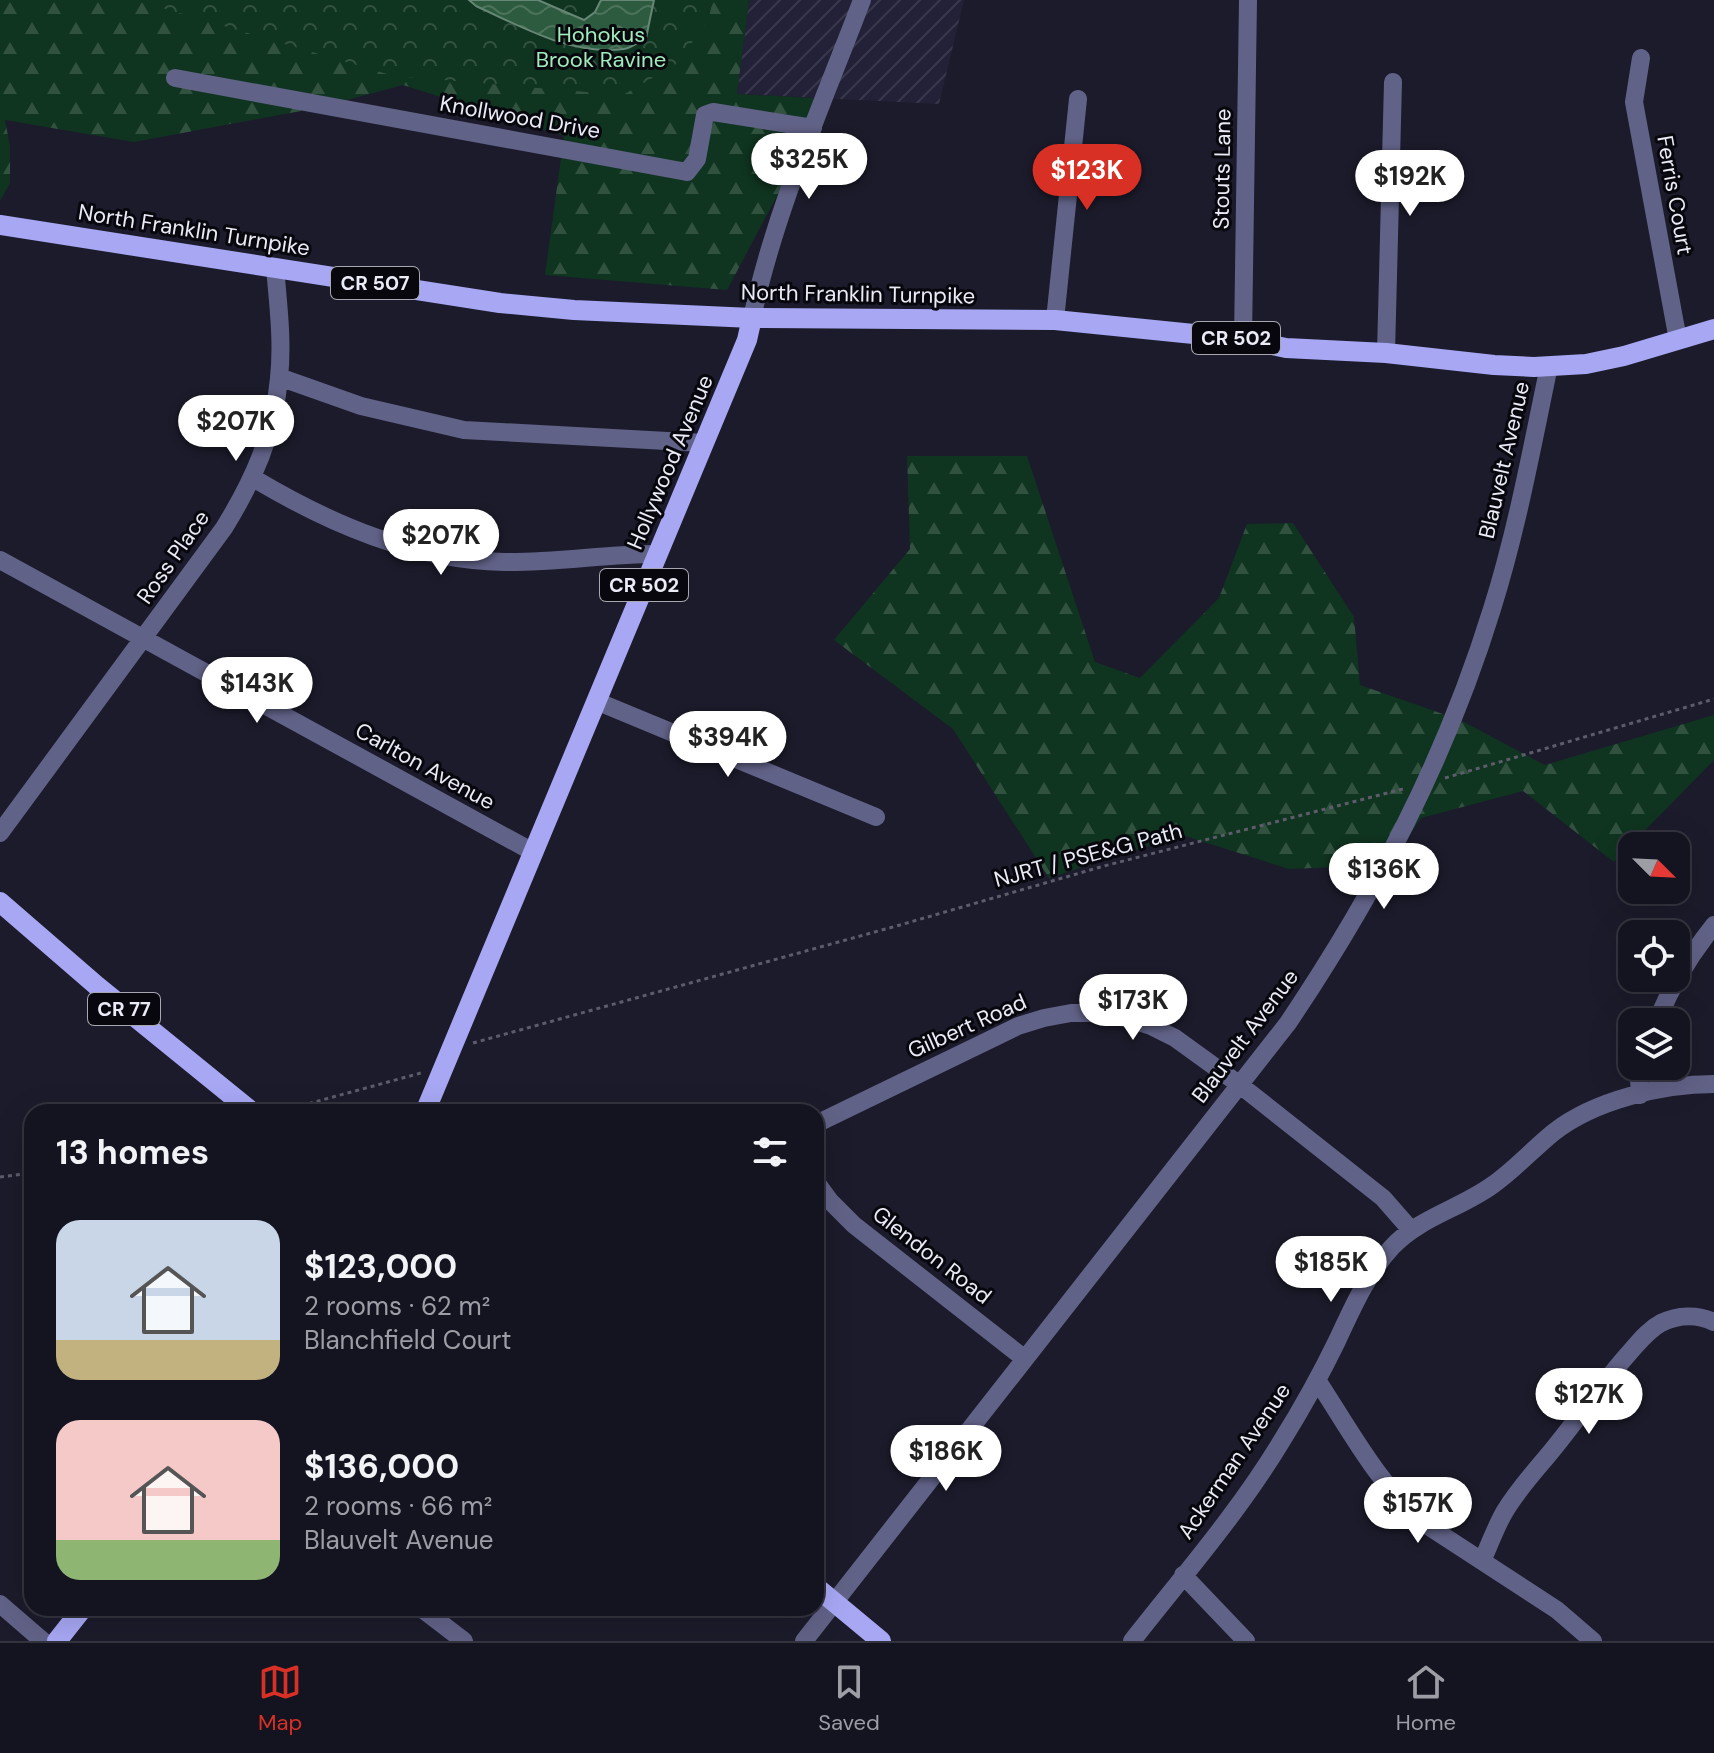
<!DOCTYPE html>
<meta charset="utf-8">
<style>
:root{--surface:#141420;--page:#21212d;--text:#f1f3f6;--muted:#9d9ea5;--line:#33333e;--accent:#d93025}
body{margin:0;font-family:"DM Sans",sans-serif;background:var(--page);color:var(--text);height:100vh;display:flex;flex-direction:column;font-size:30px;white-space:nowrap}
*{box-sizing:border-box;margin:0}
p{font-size:26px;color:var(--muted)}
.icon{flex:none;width:44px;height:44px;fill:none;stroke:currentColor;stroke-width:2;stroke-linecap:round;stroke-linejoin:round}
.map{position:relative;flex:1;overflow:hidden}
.details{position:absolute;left:24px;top:1104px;width:800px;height:512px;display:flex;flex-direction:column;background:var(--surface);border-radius:24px;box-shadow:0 8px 32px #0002,0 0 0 2px var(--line)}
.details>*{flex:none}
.needle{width:52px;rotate:114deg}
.buttons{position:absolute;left:1618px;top:832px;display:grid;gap:16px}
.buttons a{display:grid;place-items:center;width:72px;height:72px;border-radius:16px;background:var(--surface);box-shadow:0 8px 32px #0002,0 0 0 2px var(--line);font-size:40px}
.price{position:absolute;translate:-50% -68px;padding:0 18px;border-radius:28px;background:#fff;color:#222;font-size:26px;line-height:52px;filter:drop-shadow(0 2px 4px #0008)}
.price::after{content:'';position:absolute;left:50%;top:48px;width:24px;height:18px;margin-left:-12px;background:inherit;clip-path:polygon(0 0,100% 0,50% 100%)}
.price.on{background:var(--accent);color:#fff}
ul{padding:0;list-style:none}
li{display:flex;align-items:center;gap:24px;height:200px;padding:0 32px}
li span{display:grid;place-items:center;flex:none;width:224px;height:160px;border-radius:24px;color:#555}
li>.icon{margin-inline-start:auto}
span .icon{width:96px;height:96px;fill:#fffc;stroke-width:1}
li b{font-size:34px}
h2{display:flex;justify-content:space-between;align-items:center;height:96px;padding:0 32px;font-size:34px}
.tabs{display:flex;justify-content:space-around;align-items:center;height:112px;border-top:2px solid var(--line);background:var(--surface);font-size:22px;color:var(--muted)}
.tabs a{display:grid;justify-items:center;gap:4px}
.tabs .on{color:var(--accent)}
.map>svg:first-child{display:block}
.industrial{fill:url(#industrial-furrows)}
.forest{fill:url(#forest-firs)}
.park{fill:url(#park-crowns)}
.water{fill:url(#water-waves);stroke:#668676;stroke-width:2}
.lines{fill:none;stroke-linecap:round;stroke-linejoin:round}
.path{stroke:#5c5c6b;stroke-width:3;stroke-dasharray:4 4;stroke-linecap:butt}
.minor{stroke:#616287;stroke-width:18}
.major{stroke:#a7a7f4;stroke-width:20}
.labels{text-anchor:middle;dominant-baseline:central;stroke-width:6;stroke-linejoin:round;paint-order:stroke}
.shield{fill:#07070d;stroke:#a6a7b0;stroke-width:2}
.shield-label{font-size:20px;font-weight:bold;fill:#eaebf6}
.park-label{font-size:22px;fill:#a1ecbc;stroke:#07070d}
.street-label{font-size:22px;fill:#eaebf6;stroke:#07070d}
</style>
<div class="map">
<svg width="1714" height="1641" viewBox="0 0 1714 1641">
<defs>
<pattern id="industrial-furrows" width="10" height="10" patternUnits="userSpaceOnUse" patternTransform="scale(2)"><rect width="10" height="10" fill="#222137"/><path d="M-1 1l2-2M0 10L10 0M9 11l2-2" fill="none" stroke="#38374b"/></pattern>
<pattern id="forest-firs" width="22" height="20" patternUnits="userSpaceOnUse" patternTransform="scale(2)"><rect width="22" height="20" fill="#0f341f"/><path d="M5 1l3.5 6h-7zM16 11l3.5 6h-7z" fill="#325240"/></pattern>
<pattern id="park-crowns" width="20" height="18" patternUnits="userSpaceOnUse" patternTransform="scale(2)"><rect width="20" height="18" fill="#0f341f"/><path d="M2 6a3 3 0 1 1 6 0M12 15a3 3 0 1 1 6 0" fill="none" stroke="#325240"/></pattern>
<pattern id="water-waves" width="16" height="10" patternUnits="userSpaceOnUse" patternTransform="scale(2)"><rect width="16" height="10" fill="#2d5b3f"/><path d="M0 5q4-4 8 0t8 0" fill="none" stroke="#4c735b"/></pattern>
</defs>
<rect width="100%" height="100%" fill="#1b1b2b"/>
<path class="industrial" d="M749 0H964L939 104 737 94Z"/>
<path class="forest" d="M0 0H749L737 94 814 98 779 192 727 290 545 275 564 136 403 85 317 108 134 142 5 120 10 146V183L0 201Z
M907 456H1027L1095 662 1140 678 1219 598 1247 524 1293 523 1354 617 1360 685 1460 720 1545 765 1714 715V760L1614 862 1523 791 1421 818 1389 865 1289 869 1182 835 1049 878 953 729 834 640 910 549Z"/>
<path class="park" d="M135 0H713L708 21 676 64 623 95 394 76Z"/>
<path class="water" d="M469 0H538L584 20 595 12 601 0H654L646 38C639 42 631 48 624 49 572 56 522 27 476 6Z"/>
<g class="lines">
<path class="path" d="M1445 778 1714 699
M473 1043 900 925 1104 866 1403 789
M278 1112 421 1073
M0 1177 32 1173"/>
<path class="minor" d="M1641 58 1634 102 1678 340
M175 78 687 172 697 159 705 115 713 112 813 128
M752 318C775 210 823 103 862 0
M1055 320 1078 99
M1243 339 1248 0
M1386 353 1393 82
M279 377 361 406 464 430 704 443
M253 478C330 524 413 560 504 562 555 563 606 554 657 554
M0 560 533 852
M596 701 876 817
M0 833 224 528C253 481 274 435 279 378 283 341 278 304 275 267
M1657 1022C1670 987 1691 954 1714 925
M1640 1095 1639 1079 1641 1066
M816 1124 1018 1026 1044 1018 1071 1013H1098L1125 1018 1151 1026 1175 1038 1240 1085 1383 1198 1411 1230
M816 1182 830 1201 854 1225 1025 1359
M1317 1380C1350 1430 1379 1486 1425 1524L1557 1610 1593 1641
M1482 1561C1490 1544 1496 1526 1505 1511 1520 1486 1540 1466 1558 1443 1582 1413 1604 1381 1630 1352 1639 1342 1648 1330 1661 1323 1678 1315 1697 1314 1714 1322
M1183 1575 1246 1641
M0 1604 43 1641
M421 1608 464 1641
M804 1641 1288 1023C1376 892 1445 761 1492 609 1517 530 1532 447 1549 366
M1132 1641C1183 1576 1238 1513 1281 1442 1301 1410 1320 1376 1337 1341 1352 1309 1367 1274 1392 1247 1420 1217 1462 1208 1494 1184 1515 1169 1533 1149 1554 1132 1595 1100 1663 1084 1714 1084"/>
<path class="major" d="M0 225 500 303 574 310 752 318 1055 320 1243 339 1286 348 1386 353 1494 365 1534 367 1586 364 1624 356 1714 329
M0 902 97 986 252 1112
M425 1112 747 340 752 318
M816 1587 881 1641
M57 1641 83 1608"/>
</g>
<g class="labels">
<g class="shield">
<rect x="331" y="267" width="88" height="32" rx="6"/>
<rect x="1192" y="322" width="88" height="32" rx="6"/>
<rect x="600" y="569" width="88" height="32" rx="6"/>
<rect x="88" y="993" width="72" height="32" rx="6"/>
</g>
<g class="shield-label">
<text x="375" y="283">CR 507</text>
<text x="1236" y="338">CR 502</text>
<text x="644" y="585">CR 502</text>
<text x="124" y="1009">CR 77</text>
</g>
<g class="park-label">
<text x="601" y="34">Hohokus<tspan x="601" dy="25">Brook Ravine</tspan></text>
</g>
<g class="street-label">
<text transform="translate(520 117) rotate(10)">Knollwood Drive</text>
<text transform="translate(1222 169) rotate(-89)">Stouts Lane</text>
<text transform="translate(1675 195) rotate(80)">Ferris Court</text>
<text transform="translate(194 230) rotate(9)">North Franklin Turnpike</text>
<text transform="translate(858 294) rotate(1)">North Franklin Turnpike</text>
<text transform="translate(1504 460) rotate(-77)">Blauvelt Avenue</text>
<text transform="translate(670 462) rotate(-67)">Hollywood Avenue</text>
<text transform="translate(173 557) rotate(-55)">Ross Place</text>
<text transform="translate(425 766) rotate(29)">Carlton Avenue</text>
<text transform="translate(1088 855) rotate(-15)">NJRT / PSE&amp;G Path</text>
<text transform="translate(967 1026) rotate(-24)">Gilbert Road</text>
<text transform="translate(1245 1036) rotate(-53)">Blauvelt Avenue</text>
<text transform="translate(932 1255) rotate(38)">Glendon Road</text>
<text transform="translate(1234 1461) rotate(-56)">Ackerman Avenue</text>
</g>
</g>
</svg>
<div class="buttons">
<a><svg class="needle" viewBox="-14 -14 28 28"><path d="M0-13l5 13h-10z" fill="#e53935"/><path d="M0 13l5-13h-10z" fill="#9d9ea5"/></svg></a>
<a><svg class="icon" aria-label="locate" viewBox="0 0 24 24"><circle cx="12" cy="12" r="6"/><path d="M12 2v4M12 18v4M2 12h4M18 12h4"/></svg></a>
<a><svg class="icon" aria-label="layers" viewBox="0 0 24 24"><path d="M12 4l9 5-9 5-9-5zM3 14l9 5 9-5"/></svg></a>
</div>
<b class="price" style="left:809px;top:201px">$325K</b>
<b class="price on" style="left:1087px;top:212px">$123K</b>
<b class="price" style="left:1410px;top:218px">$192K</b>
<b class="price" style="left:236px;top:463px">$207K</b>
<b class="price" style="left:441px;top:577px">$207K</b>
<b class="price" style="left:257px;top:725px">$143K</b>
<b class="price" style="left:728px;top:779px">$394K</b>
<b class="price" style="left:1384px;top:911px">$136K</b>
<b class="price" style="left:1133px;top:1042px">$173K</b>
<b class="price" style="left:1331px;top:1304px">$185K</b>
<b class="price" style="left:1589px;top:1436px">$127K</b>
<b class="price" style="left:946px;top:1493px">$186K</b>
<b class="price" style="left:1418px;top:1545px">$157K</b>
<section class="details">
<h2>13 homes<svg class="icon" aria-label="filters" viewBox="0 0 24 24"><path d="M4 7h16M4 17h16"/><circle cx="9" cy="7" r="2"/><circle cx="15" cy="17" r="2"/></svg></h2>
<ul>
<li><span style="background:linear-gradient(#c9d6e8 75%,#c2b280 0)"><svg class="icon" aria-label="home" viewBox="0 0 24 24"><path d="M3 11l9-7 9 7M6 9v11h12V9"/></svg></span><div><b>$123,000</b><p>2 rooms · 62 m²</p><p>Blanchfield Court</p></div></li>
<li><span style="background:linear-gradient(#f6c9c9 75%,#8fb573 0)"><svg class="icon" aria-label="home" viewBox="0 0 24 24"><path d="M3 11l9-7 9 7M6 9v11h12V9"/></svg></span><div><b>$136,000</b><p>2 rooms · 66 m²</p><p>Blauvelt Avenue</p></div></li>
</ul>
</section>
</div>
<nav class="tabs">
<a class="on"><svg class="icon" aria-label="map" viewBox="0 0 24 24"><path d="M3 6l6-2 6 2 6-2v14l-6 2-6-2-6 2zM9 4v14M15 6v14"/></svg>Map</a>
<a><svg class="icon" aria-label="saved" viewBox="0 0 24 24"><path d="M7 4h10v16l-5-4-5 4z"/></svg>Saved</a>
<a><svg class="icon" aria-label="home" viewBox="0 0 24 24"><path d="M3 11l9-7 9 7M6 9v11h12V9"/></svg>Home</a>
</nav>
